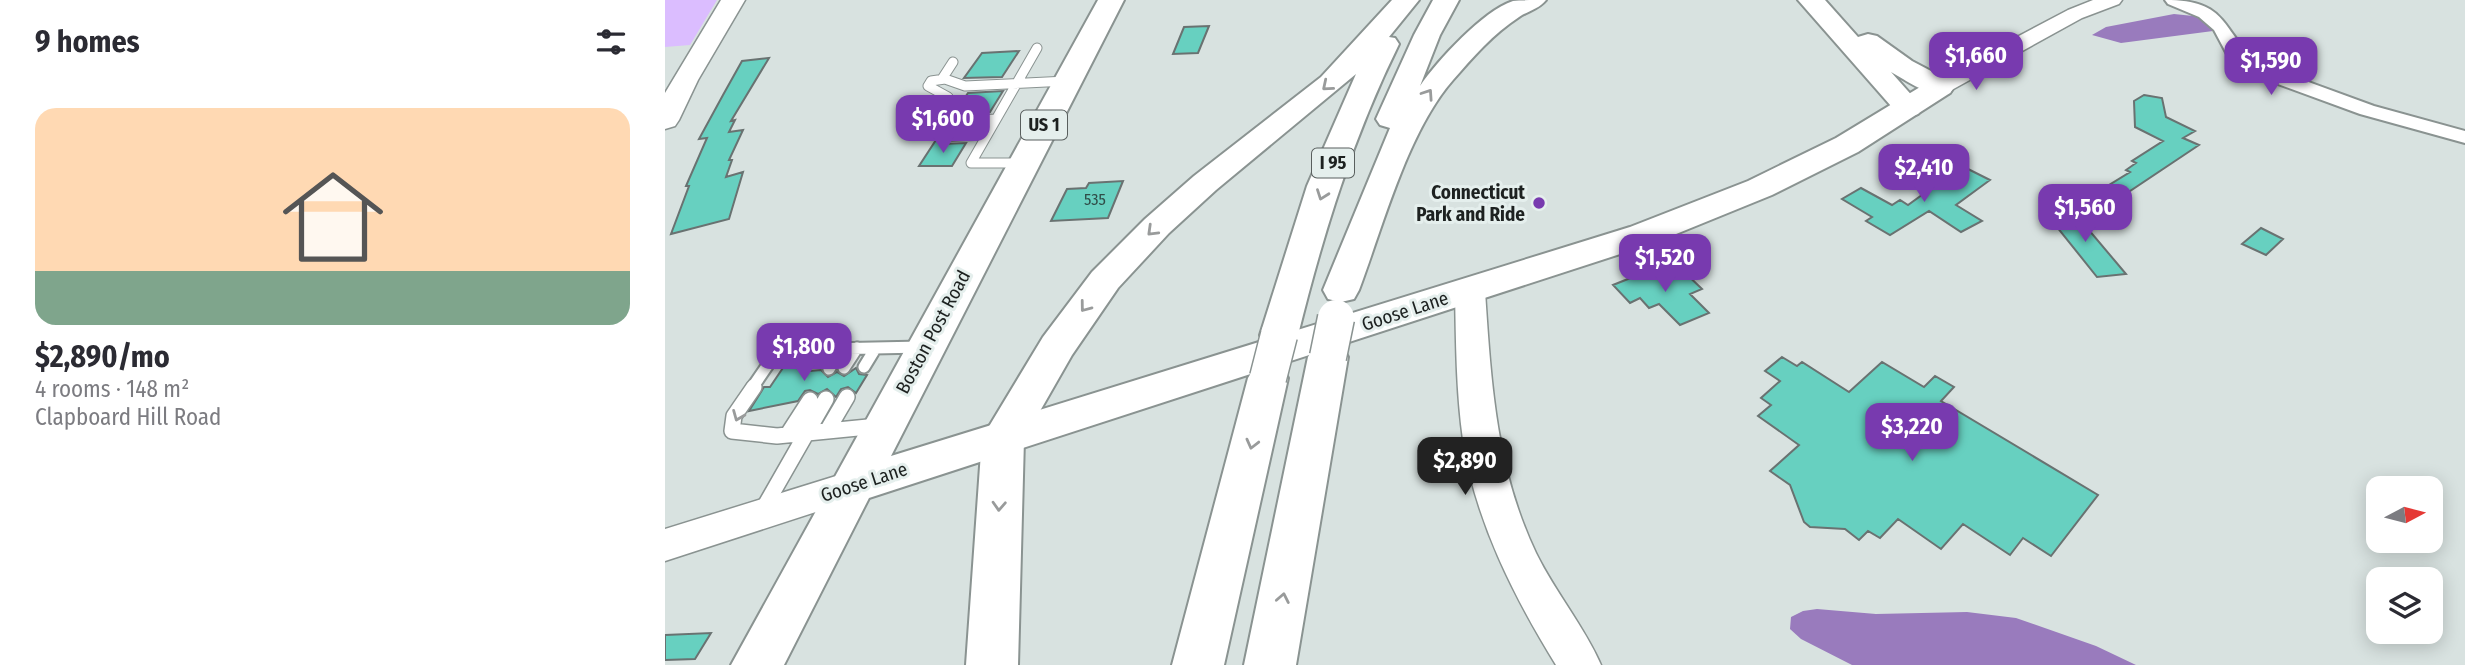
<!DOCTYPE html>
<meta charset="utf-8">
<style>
:root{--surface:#fff;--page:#f7f7f7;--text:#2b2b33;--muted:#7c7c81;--line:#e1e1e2;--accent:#783aaf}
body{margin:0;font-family:"Fira Sans Condensed",sans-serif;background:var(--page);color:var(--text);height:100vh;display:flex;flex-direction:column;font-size:26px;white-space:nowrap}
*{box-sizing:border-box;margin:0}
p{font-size:23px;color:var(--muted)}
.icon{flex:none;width:38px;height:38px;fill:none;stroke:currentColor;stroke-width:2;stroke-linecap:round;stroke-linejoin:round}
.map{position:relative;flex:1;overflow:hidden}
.sheet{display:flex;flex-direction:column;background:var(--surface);width:665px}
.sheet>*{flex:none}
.needle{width:46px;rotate:83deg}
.fabs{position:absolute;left:1701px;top:476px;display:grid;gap:14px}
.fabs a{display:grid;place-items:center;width:77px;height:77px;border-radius:14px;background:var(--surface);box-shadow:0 4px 18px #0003;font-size:35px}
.price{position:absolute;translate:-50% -60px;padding:0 16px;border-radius:14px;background:var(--accent);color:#fff;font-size:23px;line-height:46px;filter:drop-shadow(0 2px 4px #0008)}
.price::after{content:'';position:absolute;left:50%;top:42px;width:21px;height:16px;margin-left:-10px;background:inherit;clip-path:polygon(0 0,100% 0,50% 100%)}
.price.current{background:#222;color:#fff}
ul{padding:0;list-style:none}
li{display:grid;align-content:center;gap:14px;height:371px;padding:0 35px}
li+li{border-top:2px solid var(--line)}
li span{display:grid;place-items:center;height:217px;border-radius:21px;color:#555}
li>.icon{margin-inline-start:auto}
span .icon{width:126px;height:126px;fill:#fffc;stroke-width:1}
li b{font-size:30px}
h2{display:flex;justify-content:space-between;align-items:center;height:84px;padding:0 35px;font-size:30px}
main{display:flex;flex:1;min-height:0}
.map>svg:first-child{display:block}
.green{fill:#dbbdff}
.water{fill:#997bbd}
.building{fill:#67d0c0;stroke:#697271;stroke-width:2}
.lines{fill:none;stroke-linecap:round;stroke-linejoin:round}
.service-far2-casing{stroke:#8a9391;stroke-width:11}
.service-far1-casing{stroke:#8a9391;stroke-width:15}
.service-casing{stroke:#8a9391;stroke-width:18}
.minor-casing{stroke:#8a9391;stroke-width:4}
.tertiary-casing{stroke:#8a9391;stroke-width:3}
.secondary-casing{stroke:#8a9391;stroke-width:3}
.primary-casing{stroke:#8a9391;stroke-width:4}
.motorway-casing{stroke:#8a9391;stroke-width:4}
.service-far2{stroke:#fff;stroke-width:9}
.service-far1{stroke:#fff;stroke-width:11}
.service{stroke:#fff;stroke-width:15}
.minor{fill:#fff;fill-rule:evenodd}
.tertiary{fill:#fff;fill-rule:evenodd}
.secondary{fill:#fff;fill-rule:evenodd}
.primary{fill:#fff;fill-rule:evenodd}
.motorway{fill:#fff;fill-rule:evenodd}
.motorway-bridge-casing{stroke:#8a9391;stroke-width:39;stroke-linecap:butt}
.motorway-bridge{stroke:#fff;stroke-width:36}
.oneway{stroke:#999b9b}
.poi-dot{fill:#783aaf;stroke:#e5efed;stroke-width:2.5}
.labels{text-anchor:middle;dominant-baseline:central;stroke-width:6;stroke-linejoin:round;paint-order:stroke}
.number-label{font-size:16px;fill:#304d48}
.shield{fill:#e5efed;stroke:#595f5e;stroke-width:2}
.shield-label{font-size:18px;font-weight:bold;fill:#1d2120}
.poi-label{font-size:19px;font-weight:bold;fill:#1d2120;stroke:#e5efed;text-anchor:end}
.street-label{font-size:19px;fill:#1d2120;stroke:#e5efed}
</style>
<main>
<section class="sheet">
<h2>9 homes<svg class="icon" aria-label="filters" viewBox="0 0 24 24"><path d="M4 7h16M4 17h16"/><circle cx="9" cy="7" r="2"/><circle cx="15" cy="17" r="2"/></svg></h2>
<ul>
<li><span style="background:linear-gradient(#ffd9b3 75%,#7fa58c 0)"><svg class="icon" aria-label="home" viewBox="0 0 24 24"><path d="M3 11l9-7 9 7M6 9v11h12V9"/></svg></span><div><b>$2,890/mo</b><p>4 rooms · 148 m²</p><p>Clapboard Hill Road</p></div></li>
</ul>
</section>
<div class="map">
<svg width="1800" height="665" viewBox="0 0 1800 665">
<rect width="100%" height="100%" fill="#d8e2e0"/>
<path class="green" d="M0 0H52L25 45 0 47Z"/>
<path class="water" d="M1509 14 1538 17 1548 31 1456 43 1427 35 1441 27Z
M1152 609 1211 614 1302 612 1351 618 1431 646 1471 665H1187L1136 639 1125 629 1126 617 1138 611Z"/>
<path class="building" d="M544 26 533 53 508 54 519 27Z
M354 51 337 77 299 78 317 53Z
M104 58 66 121 70 120 64 132 78 130 64 160H67L61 177 78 172 64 219 6 234 24 186H21L42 138 34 139 58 95 77 61Z
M338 91 325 112 288 115 303 93Z
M1479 95 1497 98 1501 117 1530 131 1518 138 1534 145 1453 199 1436 190 1465 172 1461 170 1471 163 1467 161 1498 141 1470 127 1469 101Z
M271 140 277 144 301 143 287 166H254Z
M1297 166 1325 180 1291 205 1317 221 1296 232 1264 211 1225 235 1201 221 1207 217 1177 199 1196 188 1227 205 1235 200 1243 205Z
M458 181 443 218 386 221 402 189 421 188 424 183Z
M1407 210 1461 274 1432 277 1380 212Z
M1596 228 1618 239 1601 255 1577 244Z
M1015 268 1037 289 1025 294 1044 313 1015 325 994 304 984 308 975 298 965 303 948 285 983 271 990 278Z
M153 357 144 371 156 370 163 377 172 372 179 376 191 368 194 374 202 375 191 393 183 387 176 389 171 397 162 389 153 394 145 390 140 391 133 401 84 411 99 387H105L124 359Z
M1117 357 1132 366 1137 362 1184 392 1217 362 1259 387 1270 376 1289 387 1276 401 1433 495 1386 556 1358 538 1345 555 1298 524 1276 549 1233 519 1215 538 1203 531 1194 540 1180 529 1145 527 1139 522 1125 485 1105 471 1134 445 1093 416 1106 405 1096 398 1115 381 1100 371Z
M46 633 30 659 0 660V635Z"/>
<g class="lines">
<g class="service-far2-casing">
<path id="service-far2" d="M277 79 288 62
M330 119 286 122 281 119 283 97 263 86 266 81 280 79 300 86 402 81
M277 137 320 135
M358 163H306L372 48"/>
</g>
<g class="service-far1-casing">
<path id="service-far1" d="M199 367 210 349
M179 368 192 348
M164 369 177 348
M87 388 113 350 257 347"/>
</g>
<g class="service-casing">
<path id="service" d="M89 387 69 416 67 431 112 436 213 426
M162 431 182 397
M123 434 145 400
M97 511 161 399"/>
</g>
<g class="minor-casing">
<path id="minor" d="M1500 0C1565 0 1555 30 1594 64L1709 106 1800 131V143L1695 114 1580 72 1564 58 1549 30 1534 17 1503 4Z"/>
</g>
<g class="tertiary-casing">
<path id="tertiary" d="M1428 0H1457L1454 4 1417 18 1283 92H1267L1263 87 1267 82 1403 10Z
M805 281 816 284 820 291C826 382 831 469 871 553 890 592 919 626 936 665H891C849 597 810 520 798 440 791 391 791 341 790 291L794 284Z
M187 471 200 476 205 486 200 496 0 561V529Z"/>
</g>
<g class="secondary-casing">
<path id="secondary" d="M56 0H80L33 80 14 120 10 126 0 129V93Z"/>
</g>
<g class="primary-casing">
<path id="primary" d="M433 0H459L226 456 965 227 1083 181 1171 138 1265 81 1275 78 1285 81 1289 87 1285 93 1193 152 1107 195 989 243 204 498 119 665H66Z"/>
</g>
<g class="motorway-casing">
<path id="motorway" d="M727 0H754L724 37 730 38 734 44C688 137 658 234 633 335L628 345 614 348 600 345 595 335 642 186 691 74 551 190 504 233 453 288 407 355 359 439 353 665H301L317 438 378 337 427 272 480 219 529 176 656 77Z
M768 0H794L775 35 755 86C772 61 819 10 848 1 857 0 870 0 881 0 874 9 863 11 854 17 828 34 808 57 788 80 743 131 718 226 694 290L689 299 676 302 663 299 658 290 725 128 715 125 711 119 749 35Z
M1133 0H1160L1193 37 1203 34 1212 36 1247 61 1285 81 1289 87 1285 93C1264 98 1244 82 1226 72L1258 108 1253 114 1243 117 1233 114Z
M663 343 677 347 683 357 631 665H579L643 357 649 347Z
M603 363 617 368 623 378 559 665H507L583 378 589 368Z"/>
</g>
<use href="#service-far2" class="service-far2"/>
<use href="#service-far1" class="service-far1"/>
<use href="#service" class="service"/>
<use href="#minor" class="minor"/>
<use href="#tertiary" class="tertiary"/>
<use href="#secondary" class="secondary"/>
<use href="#primary" class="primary"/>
<use href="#motorway" class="motorway"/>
<g class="motorway-bridge-casing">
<path id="motorway-bridge" d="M663 357 671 318
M603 378 614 335"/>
</g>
<use href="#motorway-bridge" class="motorway-bridge"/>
</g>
<defs><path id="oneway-chevron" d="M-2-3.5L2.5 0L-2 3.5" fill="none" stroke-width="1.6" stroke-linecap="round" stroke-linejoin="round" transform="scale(1.75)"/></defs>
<g class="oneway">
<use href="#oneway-chevron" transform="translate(662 86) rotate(140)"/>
<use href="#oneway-chevron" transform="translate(763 94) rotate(-56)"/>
<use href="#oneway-chevron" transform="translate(657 195) rotate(110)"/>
<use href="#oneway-chevron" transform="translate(487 231) rotate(136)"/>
<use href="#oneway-chevron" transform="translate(420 307) rotate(127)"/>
<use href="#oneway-chevron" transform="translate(73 416) rotate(112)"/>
<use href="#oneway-chevron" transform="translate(587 444) rotate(104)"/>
<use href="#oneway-chevron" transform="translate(334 506) rotate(93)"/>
<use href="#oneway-chevron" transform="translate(618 598) rotate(-79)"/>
</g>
<circle class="poi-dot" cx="874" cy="203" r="7"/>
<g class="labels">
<g class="number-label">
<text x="430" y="199">535</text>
</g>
<g class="shield">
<rect x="356" y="110.5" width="46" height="29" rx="5"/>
<rect x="647" y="148.5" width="42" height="29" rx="5"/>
</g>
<g class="shield-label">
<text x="379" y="125">US 1</text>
<text x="668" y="163">I 95</text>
</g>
<g class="poi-label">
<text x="860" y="192">Connecticut<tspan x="860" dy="22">Park and Ride</tspan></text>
</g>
<g class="street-label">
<text transform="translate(740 311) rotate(-18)">Goose Lane</text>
<text transform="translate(268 332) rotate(-62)">Boston Post Road</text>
<text transform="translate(199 482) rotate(-18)">Goose Lane</text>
</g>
</g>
</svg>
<div class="fabs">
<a><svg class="needle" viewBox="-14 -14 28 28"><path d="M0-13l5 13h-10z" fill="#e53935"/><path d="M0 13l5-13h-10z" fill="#7c7c81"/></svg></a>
<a><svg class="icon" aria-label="layers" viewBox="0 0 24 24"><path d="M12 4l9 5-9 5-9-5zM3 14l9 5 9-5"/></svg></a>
</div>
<b class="price" style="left:1311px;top:92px">$1,660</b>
<b class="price" style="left:1606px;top:97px">$1,590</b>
<b class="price" style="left:278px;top:155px">$1,600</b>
<b class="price" style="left:1259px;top:204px">$2,410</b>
<b class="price" style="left:1420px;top:244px">$1,560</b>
<b class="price" style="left:1000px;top:294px">$1,520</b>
<b class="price" style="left:139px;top:383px">$1,800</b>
<b class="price" style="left:1247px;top:463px">$3,220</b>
<b class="price current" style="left:800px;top:497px">$2,890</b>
</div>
</main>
